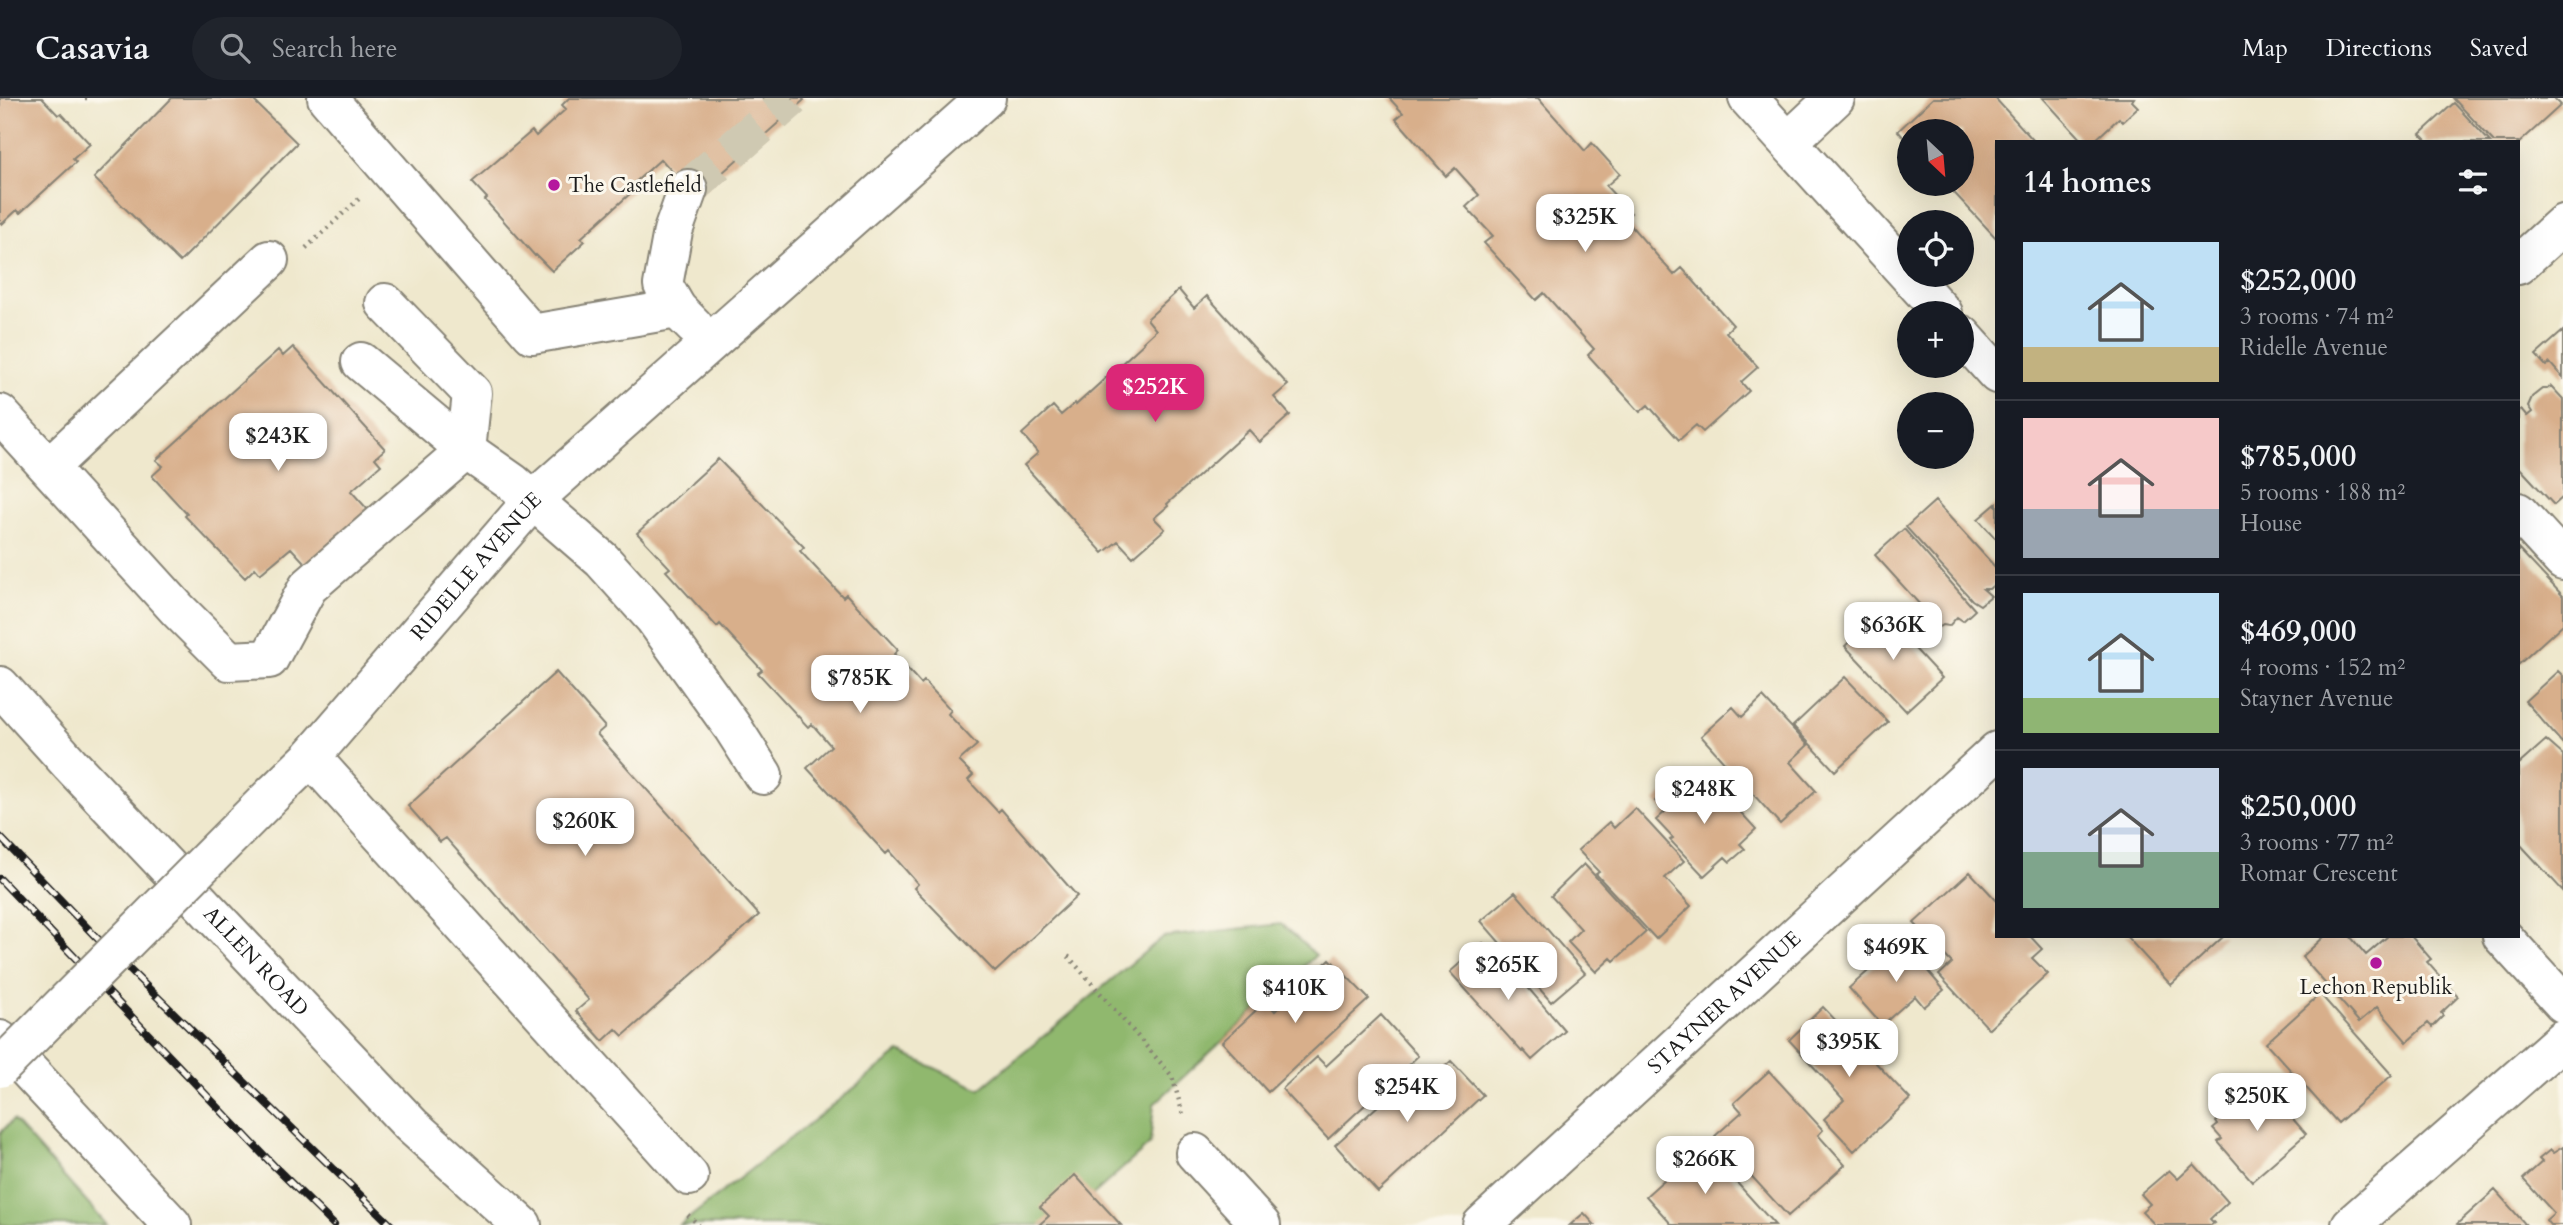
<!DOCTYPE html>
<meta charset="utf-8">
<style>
:root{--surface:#171b24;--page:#20242c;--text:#f1f3f6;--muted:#9ea1a6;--line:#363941;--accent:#db2777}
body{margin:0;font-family:Cardo,serif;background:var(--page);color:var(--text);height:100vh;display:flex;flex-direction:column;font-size:26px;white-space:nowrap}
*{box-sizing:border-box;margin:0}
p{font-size:23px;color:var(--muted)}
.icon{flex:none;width:38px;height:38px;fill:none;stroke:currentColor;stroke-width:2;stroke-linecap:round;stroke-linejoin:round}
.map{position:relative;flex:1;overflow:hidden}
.panel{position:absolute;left:1995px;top:42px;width:525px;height:798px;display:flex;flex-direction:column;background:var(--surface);border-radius:0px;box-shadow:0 7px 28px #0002}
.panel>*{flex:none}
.needle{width:46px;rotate:154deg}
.buttons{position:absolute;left:1897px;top:21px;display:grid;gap:14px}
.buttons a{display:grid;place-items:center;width:77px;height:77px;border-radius:50%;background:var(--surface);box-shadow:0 7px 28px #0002;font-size:35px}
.price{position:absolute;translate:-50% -60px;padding:0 16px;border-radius:14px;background:#fff;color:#222;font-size:23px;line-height:46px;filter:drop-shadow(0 2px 4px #0008)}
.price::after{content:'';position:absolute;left:50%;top:42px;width:21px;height:16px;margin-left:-10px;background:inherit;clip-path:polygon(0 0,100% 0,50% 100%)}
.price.selected{background:var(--accent);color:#fff}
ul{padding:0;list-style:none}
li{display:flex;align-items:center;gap:21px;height:175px;padding:0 28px}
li+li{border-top:2px solid var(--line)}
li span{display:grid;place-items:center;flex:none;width:196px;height:140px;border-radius:0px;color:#555}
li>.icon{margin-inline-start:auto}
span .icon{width:84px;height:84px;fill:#fffc;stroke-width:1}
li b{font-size:30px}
h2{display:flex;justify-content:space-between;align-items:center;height:84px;padding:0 28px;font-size:30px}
header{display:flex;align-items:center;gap:42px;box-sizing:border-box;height:98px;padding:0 35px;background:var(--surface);border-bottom:2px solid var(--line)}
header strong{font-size:33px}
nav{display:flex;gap:38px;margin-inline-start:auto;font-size:24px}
.search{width:490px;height:63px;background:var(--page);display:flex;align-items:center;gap:18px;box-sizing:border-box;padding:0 24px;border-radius:38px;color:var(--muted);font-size:26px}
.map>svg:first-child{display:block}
.forest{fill:#90b86e;stroke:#566a45;stroke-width:2}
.building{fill:#d8af8b}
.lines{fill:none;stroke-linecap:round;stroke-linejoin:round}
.minor-tunnel{stroke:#cfc9b2;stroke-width:38;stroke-dasharray:38 19;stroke-linecap:butt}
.minor-casing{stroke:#868274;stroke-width:42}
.highway-casing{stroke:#868274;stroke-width:42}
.path{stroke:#868274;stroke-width:4.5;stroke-dasharray:2 5;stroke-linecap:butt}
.minor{stroke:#fff;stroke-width:38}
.highway{stroke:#fff;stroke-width:38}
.rail-casing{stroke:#1c1c1c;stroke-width:8}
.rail{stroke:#fbf7ec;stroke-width:5;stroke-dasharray:16;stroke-linecap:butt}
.minor-bridge-casing{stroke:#868274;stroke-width:42;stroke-linecap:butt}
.minor-bridge{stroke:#fff;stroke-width:38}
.poi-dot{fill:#b5179e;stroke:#fbf7ec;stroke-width:2.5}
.labels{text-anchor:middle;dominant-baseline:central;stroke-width:6;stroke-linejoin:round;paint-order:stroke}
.poi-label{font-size:21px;fill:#1c1c1c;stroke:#fbf7ec;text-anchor:start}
.street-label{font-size:21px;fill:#1c1c1c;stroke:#fbf7ec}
</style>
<header>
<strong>Casavia</strong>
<div class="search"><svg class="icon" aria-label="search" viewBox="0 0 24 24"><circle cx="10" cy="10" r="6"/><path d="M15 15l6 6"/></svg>Search here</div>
<nav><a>Map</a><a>Directions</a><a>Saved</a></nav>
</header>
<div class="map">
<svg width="2563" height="1127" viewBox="0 0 2563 1127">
<rect width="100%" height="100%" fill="#fbf7ec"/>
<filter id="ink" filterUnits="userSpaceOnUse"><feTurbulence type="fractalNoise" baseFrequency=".0143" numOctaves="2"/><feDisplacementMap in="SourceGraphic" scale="14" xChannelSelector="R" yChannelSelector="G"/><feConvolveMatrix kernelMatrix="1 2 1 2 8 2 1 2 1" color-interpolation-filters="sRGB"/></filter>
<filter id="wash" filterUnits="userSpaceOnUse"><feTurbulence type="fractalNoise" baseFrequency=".00686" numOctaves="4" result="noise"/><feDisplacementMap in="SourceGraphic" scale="28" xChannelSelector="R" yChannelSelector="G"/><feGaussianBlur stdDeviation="1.57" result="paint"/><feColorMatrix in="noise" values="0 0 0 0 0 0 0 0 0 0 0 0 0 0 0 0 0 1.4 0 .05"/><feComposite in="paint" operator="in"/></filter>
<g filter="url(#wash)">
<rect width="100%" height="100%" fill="#efe8cd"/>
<path class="forest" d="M1281 826 1316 857 1154 1006 1150 1046 1059 1127H680L900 954 980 991 1163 839Z
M13 1022 107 1127H0V1035Z"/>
<g id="blocks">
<path class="building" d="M0 0H42L58 17 61 15 90 46 73 61 76 64 20 115 17 112 2 126 0 124Z
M172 0H251L297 45 180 164 94 80Z
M569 0H802L804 2 695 99 661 61 630 89 633 93 581 140 585 143 552 173 536 157 535 158 485 102 487 100 472 84 532 33 536 38 566 11 562 7Z
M1389 0H1538L1585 53 1592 45 1620 76 1606 88 1631 115 1625 121 1674 177 1682 170 1733 227 1726 234 1758 269 1741 284 1749 293 1703 334 1696 327 1679 342 1648 307 1640 314 1588 257 1594 251 1544 195 1536 202 1484 145 1493 138 1466 109 1479 97 1455 70 1446 78 1396 21 1403 15Z
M1933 0H1995L2035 44H1997V141L1946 86H1962V33H1909V46L1898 33Z
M2043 0H2134L2132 3 2138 9 2122 24 2119 20 2093 44H2083Z
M2453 0H2554L2561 7 2518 46V44H2494Z
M2454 5 2490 44H2424L2426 42 2420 36Z
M1179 192 1194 210 1207 198 1288 287 1274 299 1290 317 1260 344 1249 332 1167 406 1168 408 1154 420 1165 431 1133 459 1118 443 1103 455 1024 367 1038 355 1022 336 1053 308 1061 317 1075 305 1076 307 1144 245 1143 244 1156 232 1147 221Z
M2563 233V280L2550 265 2546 268 2536 257Z
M293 249 385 351 375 360 381 367 351 393 388 434 327 489 291 450 260 476 255 470 245 480 185 418 187 416 152 378 163 368 156 362 278 252 283 258Z
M2551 288 2563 301V399L2554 407 2518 368V313L2521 311 2527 318 2532 314 2528 308 2532 299 2542 291H2547Z
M718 361 804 449 800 453 843 499 846 496 898 552 894 556 921 586 924 583 951 612 948 616 977 647 959 663 973 677 968 682 998 714 1001 711 1077 798 995 874 914 790 918 786 889 753 886 756 807 670 831 648 812 626 808 629 758 575 762 572 720 526 717 529 666 473 670 470 637 435Z
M1935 403 1997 471V484L1989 491H1983L1991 498 1980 507 1972 502 1906 429Z
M1997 405V442L1978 421Z
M1904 431 1975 512 1963 523 1957 519 1949 528 1943 527 1940 529 1875 457Z
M2518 450 2563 498V526L2518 567Z
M1881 514 1942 580 1906 613 1845 548Z
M2558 573 2563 578V646L2525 603Z
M556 574 605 629 597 636 759 817 623 938 616 931 603 943 576 913 589 902 446 740 440 744 408 708Z
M1845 579 1888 624 1835 673 1793 628Z
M1763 599 1808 647 1790 664 1816 693 1780 726 1701 638 1733 609 1742 619Z
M2546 642 2563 657V793L2518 744V667Z
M1704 681 1719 698 1723 695 1756 731 1740 746 1745 751 1730 764 1725 759 1704 778 1670 742 1673 740 1656 722 1665 714 1655 703 1670 690 1687 697Z
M1635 710 1684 763 1665 780 1691 808 1656 841 1596 776 1599 774 1578 752 1609 724 1614 730Z
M1584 766 1646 834 1614 863 1611 860 1596 874 1568 844 1581 831 1551 798Z
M1970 774 1997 803V838H2030L2042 851 2032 860 2048 876 1989 931 1939 877 1952 865 1914 825Z
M1515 794 1585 875 1551 904 1481 823Z
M2126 838H2224L2171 887Z
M2325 838H2350L2366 857 2388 838H2411L2431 861 2427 864 2458 899 2441 915 2443 918 2432 929 2428 925 2407 944 2377 909 2359 924 2302 859Z
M1902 843 1944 892 1924 909 1915 898 1882 927 1849 890Z
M1483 845 1515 881 1518 878 1565 933 1532 962 1523 952 1522 954 1450 874Z
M1330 861 1369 901 1268 994 1222 944 1266 903 1275 913Z
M2320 896 2392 977 2338 1025 2266 945Z
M1823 909 1910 1001 1854 1053 1824 1021 1844 1002 1789 942Z
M1381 917 1418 958 1328 1041 1282 991 1317 959 1326 968Z
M1451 963 1483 997 1378 1094 1335 1047 1414 975 1425 987Z
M1769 973 1823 1032 1818 1037 1845 1067 1788 1118 1715 1038 1742 1014 1734 1005Z
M2252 992 2263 1005 2272 997 2306 1036 2252 1083 2218 1044 2222 1041 2213 1031 2218 1027 2216 1024Z
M1703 1047 1775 1127H1672L1646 1098Z
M2563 1049V1127H2550L2546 1122 2554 1115 2523 1081 2542 1064 2539 1061 2550 1052 2553 1055Z
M2194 1066 2228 1104 2210 1121 2214 1125 2211 1127H2155L2142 1113 2150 1106 2141 1096 2169 1072 2178 1081Z
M1075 1077 1121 1127H1039L1049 1118 1040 1109Z
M2495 1092 2526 1127H2459L2457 1126Z
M1584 1115 1595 1127H1570Z"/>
</g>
</g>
<g filter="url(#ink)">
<use href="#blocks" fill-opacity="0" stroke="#868274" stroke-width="2"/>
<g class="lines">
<path class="minor-tunnel" d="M688 91 792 0"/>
<g class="minor-casing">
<g id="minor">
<path d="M327 0 532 236 677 211"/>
<path d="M1748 0 1943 215"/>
<path d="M1789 43 1835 0"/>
<path d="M688 91 673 133 663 187 677 211 694 228"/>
<path d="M2518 167 2563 126"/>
<path d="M385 205 472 295 466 352 513 385 602 462 654 520 733 630 763 677"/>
<path d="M1962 237 1997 276"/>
<path d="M0 316 178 512 229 563 269 561 308 489 466 352 361 264"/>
<path d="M49 369 269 162"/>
<path d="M2518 414 2563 463"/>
<path d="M311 659 689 1078"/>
<path id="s1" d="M274 695 311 659 532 403 986 0"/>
<path d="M2502 838 2563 905"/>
<path d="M1195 1055 1261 1127"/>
<path id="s2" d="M1482 1127 1997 653"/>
<path d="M2351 1127 2563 941"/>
</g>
</g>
<g class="highway-casing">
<g id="highway">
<path id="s3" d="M0 588 70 666 411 1027 522 1127"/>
<path d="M0 942 172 1127"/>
</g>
</g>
<path class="path" d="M85 0H87
M306 150 361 99
M1068 858 1172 978 1184 1020
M688 1117 699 1127"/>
<use href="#minor" class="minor"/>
<use href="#highway" class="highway"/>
<g class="rail-casing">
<path id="rail" d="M0 739 96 839 391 1127
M0 781 276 1070 334 1127"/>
</g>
<use href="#rail" class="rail"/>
<g class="minor-bridge-casing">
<path id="minor-bridge" d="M0 970 274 695"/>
</g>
<use href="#minor-bridge" class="minor-bridge"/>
</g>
</g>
<g class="poi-dot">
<circle cx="554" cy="87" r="7"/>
<circle cx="2376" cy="865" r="7"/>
</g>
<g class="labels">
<g class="poi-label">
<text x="568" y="87">The Castlefield</text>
<text x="2376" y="889" text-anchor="middle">Lechon Republik</text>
</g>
<g class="street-label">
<text stroke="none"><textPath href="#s1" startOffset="304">RIDELLE AVENUE</textPath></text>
<text stroke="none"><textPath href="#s3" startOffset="376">ALLEN ROAD</textPath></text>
<text stroke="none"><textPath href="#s2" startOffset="329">STAYNER AVENUE</textPath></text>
</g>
</g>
</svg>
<div class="buttons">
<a><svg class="needle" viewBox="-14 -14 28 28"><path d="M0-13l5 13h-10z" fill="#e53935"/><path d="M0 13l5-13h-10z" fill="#9ea1a6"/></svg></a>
<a><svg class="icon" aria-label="locate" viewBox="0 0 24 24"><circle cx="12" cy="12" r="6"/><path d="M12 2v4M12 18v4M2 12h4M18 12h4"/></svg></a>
<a>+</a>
<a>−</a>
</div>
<b class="price" style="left:1585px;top:156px">$325K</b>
<b class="price selected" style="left:1155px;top:326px">$252K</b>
<b class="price" style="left:278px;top:375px">$243K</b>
<b class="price" style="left:1893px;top:564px">$636K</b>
<b class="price" style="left:860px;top:617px">$785K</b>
<b class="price" style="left:1704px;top:728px">$248K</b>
<b class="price" style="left:585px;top:760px">$260K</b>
<b class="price" style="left:1896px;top:886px">$469K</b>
<b class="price" style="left:1508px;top:904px">$265K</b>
<b class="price" style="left:1295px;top:927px">$410K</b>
<b class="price" style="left:1849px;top:981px">$395K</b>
<b class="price" style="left:1407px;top:1026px">$254K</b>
<b class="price" style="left:2257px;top:1035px">$250K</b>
<b class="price" style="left:1705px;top:1098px">$266K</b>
<section class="panel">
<h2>14 homes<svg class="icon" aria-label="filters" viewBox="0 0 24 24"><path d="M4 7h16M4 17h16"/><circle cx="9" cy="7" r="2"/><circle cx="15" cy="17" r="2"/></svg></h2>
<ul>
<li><span style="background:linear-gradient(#bfe0f5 75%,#c2b280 0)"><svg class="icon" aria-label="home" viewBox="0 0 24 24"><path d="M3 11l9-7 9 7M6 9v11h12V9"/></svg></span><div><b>$252,000</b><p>3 rooms · 74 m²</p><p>Ridelle Avenue</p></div></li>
<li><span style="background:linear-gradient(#f6c9c9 65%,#9aa5b1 0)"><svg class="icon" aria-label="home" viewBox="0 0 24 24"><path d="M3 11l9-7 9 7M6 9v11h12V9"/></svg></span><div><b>$785,000</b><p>5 rooms · 188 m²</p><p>House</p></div></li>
<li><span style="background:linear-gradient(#bfe0f5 75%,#8fb573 0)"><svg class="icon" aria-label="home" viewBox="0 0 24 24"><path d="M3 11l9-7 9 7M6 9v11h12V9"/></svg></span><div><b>$469,000</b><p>4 rooms · 152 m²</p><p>Stayner Avenue</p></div></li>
<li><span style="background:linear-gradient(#c9d6e8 60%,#7fa58c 0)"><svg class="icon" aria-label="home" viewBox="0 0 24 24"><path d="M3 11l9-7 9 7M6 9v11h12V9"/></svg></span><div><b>$250,000</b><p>3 rooms · 77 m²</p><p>Romar Crescent</p></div></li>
</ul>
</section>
</div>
